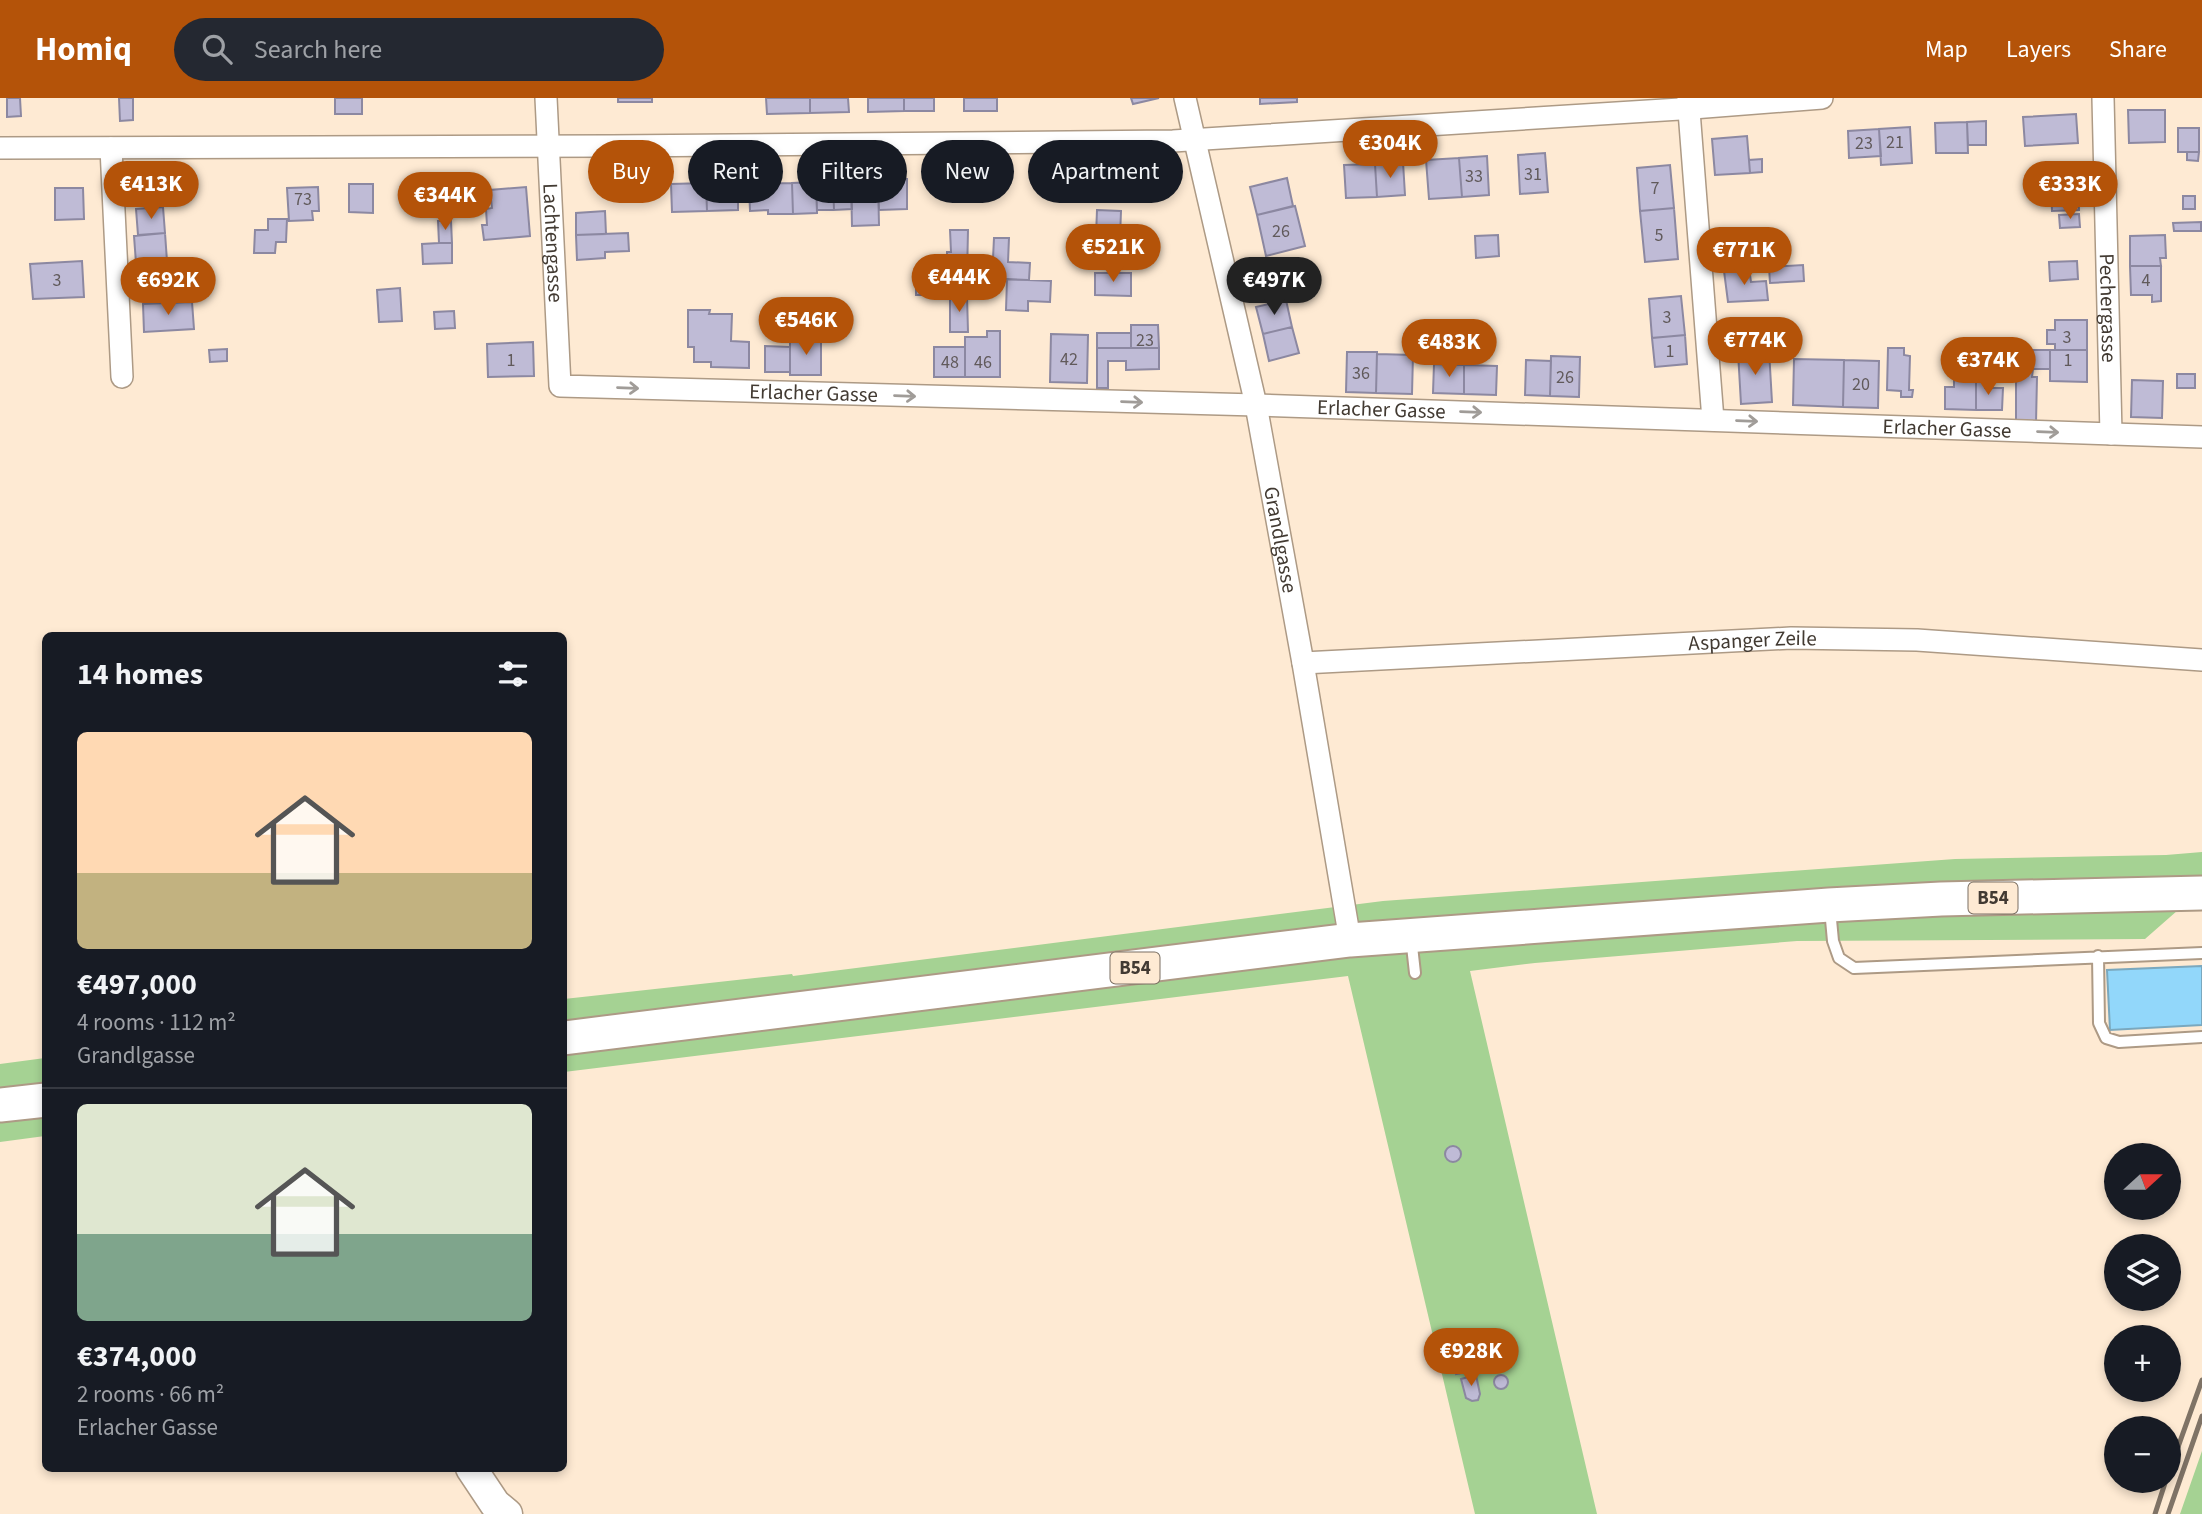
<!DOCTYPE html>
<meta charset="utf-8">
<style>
:root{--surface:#171b24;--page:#242831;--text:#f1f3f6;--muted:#9ea1a6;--line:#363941;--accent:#b45309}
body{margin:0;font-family:"Source Sans 3",sans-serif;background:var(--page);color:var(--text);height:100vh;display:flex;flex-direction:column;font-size:26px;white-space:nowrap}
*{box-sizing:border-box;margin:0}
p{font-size:23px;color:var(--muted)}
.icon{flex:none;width:38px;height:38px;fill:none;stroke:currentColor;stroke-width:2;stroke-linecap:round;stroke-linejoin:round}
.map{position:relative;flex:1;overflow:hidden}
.panel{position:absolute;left:42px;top:534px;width:525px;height:840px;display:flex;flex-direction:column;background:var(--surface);border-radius:10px;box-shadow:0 4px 10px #0003}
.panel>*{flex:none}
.banner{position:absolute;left:588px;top:42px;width:665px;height:63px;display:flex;gap:14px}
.needle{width:46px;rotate:69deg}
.buttons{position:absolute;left:2104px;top:1045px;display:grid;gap:14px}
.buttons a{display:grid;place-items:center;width:77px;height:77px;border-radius:50%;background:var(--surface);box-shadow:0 4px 10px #0003;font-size:35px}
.price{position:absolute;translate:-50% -60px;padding:0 16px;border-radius:24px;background:var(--accent);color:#fff;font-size:23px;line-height:46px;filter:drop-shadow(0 2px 4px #0008)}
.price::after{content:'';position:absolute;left:50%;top:42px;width:21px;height:16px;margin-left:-10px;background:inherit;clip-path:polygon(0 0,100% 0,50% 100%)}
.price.selected{background:#222;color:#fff}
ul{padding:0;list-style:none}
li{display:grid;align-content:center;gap:14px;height:371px;padding:0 35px}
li+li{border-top:2px solid var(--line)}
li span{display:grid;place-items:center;height:217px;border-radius:10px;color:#555}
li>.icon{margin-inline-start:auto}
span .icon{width:126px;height:126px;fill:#fffc;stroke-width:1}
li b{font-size:30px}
h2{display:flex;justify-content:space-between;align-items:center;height:84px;padding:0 35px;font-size:30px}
.tag{padding:0 24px;border-radius:32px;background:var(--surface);box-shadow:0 4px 10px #0003;font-size:24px;line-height:63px}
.tag.selected{background:var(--accent);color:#fff}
header{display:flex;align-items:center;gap:42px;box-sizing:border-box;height:98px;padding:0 35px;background:var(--accent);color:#fff}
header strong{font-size:33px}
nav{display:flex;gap:38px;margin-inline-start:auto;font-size:24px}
.search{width:490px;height:63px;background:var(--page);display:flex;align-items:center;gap:18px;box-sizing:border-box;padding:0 24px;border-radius:38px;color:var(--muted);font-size:26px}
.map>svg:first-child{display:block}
.green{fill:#a5d293}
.water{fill:#92d7fa;stroke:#7aa8be;stroke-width:2}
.building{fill:#bfbbd6;stroke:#8c88a1;stroke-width:2}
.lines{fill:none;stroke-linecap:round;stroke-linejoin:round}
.lane-casing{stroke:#ad9a85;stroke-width:14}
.street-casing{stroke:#ad9a85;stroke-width:24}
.secondary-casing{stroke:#ad9a85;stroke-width:33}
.primary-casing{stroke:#ad9a85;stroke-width:37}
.lane{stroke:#fff;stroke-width:10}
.street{stroke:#fff;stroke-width:21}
.secondary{stroke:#fff;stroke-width:30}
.primary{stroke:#fff;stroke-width:33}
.rail{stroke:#7f7366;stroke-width:5}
.oneway{stroke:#a09c98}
.labels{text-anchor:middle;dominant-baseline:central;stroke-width:7;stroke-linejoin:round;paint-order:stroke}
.number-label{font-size:18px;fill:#615a5b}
.shield{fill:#feead3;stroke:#7a6f62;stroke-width:2}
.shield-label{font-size:19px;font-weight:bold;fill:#423a32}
.street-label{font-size:21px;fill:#423a32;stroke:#feead3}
</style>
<header>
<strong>Homiq</strong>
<div class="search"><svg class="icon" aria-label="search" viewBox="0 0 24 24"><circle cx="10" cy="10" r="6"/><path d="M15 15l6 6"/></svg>Search here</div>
<nav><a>Map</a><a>Layers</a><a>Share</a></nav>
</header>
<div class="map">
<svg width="2202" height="1416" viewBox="0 0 2202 1416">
<rect width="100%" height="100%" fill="#feead3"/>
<path class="green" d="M2202 754V791L2145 841 1797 843 1535 865 1470 873 1597 1416H1475L1348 878 564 974V901L792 876 793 878 1383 803 1955 761 2166 757Z
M45 960V988L0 993V966Z
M45 1015V1038L0 1044V1021Z
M2202 1353V1416H2180Z"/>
<path class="water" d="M2202 868V927L2110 932 2107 872Z"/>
<path class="building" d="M7 0H20L21 18 7 19Z
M119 0H133V22L120 23Z
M335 0H362V16H335Z
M618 0H652V4H618Z
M766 0H810V15L767 16Z
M810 0H848L849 14 810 15Z
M868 0H904V13L868 14Z
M904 0H934V13H904Z
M964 0H997V13H964Z
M1131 0H1159L1133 6Z
M1260 0H1297V4L1260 6Z
M2128 12H2165V44L2129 45Z
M2076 16 2078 45 2025 48 2023 19Z
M1986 23V47H1968L1967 24Z
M1967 24 1968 55H1936L1935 25Z
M1910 29 1912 65 1881 67 1879 31Z
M2178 30H2199V54H2178Z
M1879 31 1881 58 1849 60 1848 33Z
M1747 38 1750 75 1715 77 1712 41Z
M2187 54H2199L2198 63 2187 62Z
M1545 55 1548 94 1520 96 1518 57Z
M1487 58 1489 97 1462 99 1459 60Z
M1459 60 1462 99 1429 101 1426 62Z
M1762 61V74L1750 75 1749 62Z
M1403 64 1405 97 1377 99 1375 66Z
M1375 66 1377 99 1346 100 1344 67Z
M1670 67 1674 110 1640 113 1637 70Z
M1287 80 1293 108 1257 117 1250 89Z
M907 81V111L879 112 878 82Z
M878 82 879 127 852 128 851 83Z
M833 83 834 112H817L816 84Z
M833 83H851L852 111 834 112Z
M738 84V112L707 113 706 85Z
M816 84 817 115 793 116 792 85Z
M706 85 707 113 672 114 671 86Z
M792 85 793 116H768V112L750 113 749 86Z
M349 86H373V115L349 114Z
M2078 86 2079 112 2052 113 2051 87Z
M318 89 319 113H312L313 122 289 123 287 90Z
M526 89 530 138 484 142 482 127H487L486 111 492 110 490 92Z
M55 90H83L84 121 55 122Z
M2183 98H2195V111H2183Z
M1295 108 1305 148 1266 158 1257 117Z
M163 109 165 135 138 137 136 111Z
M1674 110 1678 161 1645 164 1640 113Z
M1097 112 1121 113 1120 139 1096 138Z
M605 113 606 136 576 137V115Z
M2079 116 2080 129 2060 130 2059 117Z
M268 121H287L286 144H276L275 155H254L255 132H268Z
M438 123H451L452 145H439Z
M2201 124V133H2174L2173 125Z
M950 132H968L967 179H926V160H935L936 169H947V154H951Z
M165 135 167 163 136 165 134 138Z
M628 135 629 153 605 154V160L577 162 576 137Z
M1759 136 1761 156 1755 157 1756 170 1724 173 1721 140Z
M1498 137 1499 158 1476 160 1475 138Z
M2165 137 2166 160H2160L2161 168H2130V138Z
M1096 138 1133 140 1132 163 1095 161Z
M994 140H1009L1008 164 1030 165 1029 182 992 181Z
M439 145H452V165L423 166 422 146Z
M82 163 84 199 33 201 30 166Z
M2077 163 2078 181 2050 183 2049 164Z
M1803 167 1804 183 1770 185 1769 169Z
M2130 168H2161V203L2152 204V197H2131Z
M1749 170 1751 184 1766 183 1768 202 1728 204 1724 173Z
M1095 175H1131V198L1095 197Z
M916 179H967V197H916Z
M1007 181 1051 183 1050 204 1028 203V213L1006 212Z
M400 190 402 223 379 224 377 192Z
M950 197H967L968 234H950Z
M1681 198 1685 237 1652 240 1649 201Z
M1286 202 1292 229 1263 236 1256 209Z
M192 204 194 231 144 234 143 206Z
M688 212H710L709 216H732L731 243 749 244V270L711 269V264H694V249H688Z
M454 213 455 230 435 231 434 214Z
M2055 222H2087V252H2055V246H2047V232H2055Z
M1131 227H1158L1159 250H1131Z
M1292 229 1299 255 1269 263 1263 236Z
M987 233H1000V279H965V239H987Z
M1097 235H1131V250H1097Z
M1051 236 1088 237 1087 285 1050 284Z
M807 237H821V277H790V243H807Z
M1685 237 1687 266 1655 269 1652 240Z
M533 244 534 278 488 279 487 246Z
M1964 245H1976V280H1958V257H1963Z
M765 248 790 249V274H765Z
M934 249H965V279H934Z
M1097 250H1159V271L1126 272V263H1108V290H1097Z
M1888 250H1904V257L1910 258 1909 292H1913L1912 299H1901V293L1887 292Z
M227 251V263L210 264 209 252Z
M1769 252 1772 304 1741 306 1738 254Z
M2016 252H2050V271H2033L2032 279H2037L2036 325H2016Z
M2050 252H2087V284L2050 283Z
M1347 254H1377L1376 295 1346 294Z
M1377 256 1413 257 1412 296 1376 295Z
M1551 258 1580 259 1579 299 1550 298Z
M1794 261 1844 262 1843 309 1793 307Z
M1526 262 1551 263 1550 298 1525 297Z
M1844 262 1879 263 1878 310 1843 309Z
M1434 266 1464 267V296L1433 295Z
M1464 267 1497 268 1496 297 1464 296Z
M2177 276H2195V290H2177Z
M1954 280H1976V312L1945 311V289H1954Z
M1976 280H1985V290H2003L2002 312H1976Z
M2132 282 2163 283 2162 320 2131 319Z
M1445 1056a8 8 0 1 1 16 0a8 8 0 1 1-16 0Z
M1470 1232 1478 1272 1456 1276 1447 1237Z
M1494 1284a7 7 0 1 1 14 0a7 7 0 1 1-14 0Z
M1476 1277 1480 1296 1478 1302 1472 1303 1466 1300 1461 1281Z"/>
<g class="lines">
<g class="lane-casing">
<path id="lane" d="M1830 811 1833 843 1839 860 1854 870 2202 855
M1411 839 1415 875
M2098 858 2099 925 2106 940 2119 944 2202 939"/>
</g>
<g class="street-casing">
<g id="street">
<path id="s1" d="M546 0 560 288 1256 307 2202 339"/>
<path id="s2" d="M1185 0 1256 307 1303 565 1350 842"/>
<path d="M1688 0 1713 322"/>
<path id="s3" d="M2103 0 2111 336"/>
<path d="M0 50 611 48 1173 43 1680 11 1822 0"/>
<path d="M111 50 122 279"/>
<path id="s4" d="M1303 565 1791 540 1917 542 2202 562"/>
</g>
</g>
<g class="secondary-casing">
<path id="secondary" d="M471 1370 495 1406 507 1416"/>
</g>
<g class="primary-casing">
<path id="primary" d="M564 940 1350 842 1829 807 1941 801 2202 795
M0 1007 46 1002"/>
</g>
<use href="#lane" class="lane"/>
<use href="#street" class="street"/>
<use href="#secondary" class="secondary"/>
<use href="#primary" class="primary"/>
<path class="rail" d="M2168 1377 2202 1282
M2155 1416 2166 1382
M2168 1416 2202 1318"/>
</g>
<defs><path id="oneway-shaft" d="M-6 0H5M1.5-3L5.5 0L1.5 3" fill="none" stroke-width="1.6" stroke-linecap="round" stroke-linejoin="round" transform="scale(1.75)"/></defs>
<g class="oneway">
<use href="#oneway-shaft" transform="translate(628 290) rotate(2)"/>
<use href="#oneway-shaft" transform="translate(905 298) rotate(2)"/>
<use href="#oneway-shaft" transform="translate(1132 304) rotate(2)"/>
<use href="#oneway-shaft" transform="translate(1471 314) rotate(2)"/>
<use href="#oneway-shaft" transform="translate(1747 323) rotate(2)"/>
<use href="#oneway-shaft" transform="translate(2048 334) rotate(2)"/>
</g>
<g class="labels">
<g class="number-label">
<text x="1895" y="44">21</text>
<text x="1864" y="45">23</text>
<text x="1533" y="76">31</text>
<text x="1474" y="78">33</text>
<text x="1655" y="90">7</text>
<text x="303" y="101">73</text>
<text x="1281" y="133">26</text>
<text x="1659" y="137">5</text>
<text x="57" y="182">3</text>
<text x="2146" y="182">4</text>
<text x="1667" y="219">3</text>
<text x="2067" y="239">3</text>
<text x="1145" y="242">23</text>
<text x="1670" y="253">1</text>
<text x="1069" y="261">42</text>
<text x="511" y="262">1</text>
<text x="2068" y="262">1</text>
<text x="950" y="264">48</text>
<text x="983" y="264">46</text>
<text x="1361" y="275">36</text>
<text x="1565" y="279">26</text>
<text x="1861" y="286">20</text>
</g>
<g class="shield">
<rect x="1968.5" y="784.5" width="49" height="31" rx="5"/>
<rect x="1110.5" y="854.5" width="49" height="31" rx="5"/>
</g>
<g class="shield-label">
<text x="1993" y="800">B54</text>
<text x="1135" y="870">B54</text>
</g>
<g class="street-label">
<text stroke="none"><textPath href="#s1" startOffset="145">Lachtengasse</textPath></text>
<text stroke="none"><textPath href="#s3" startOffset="210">Pechergasse</textPath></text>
<text stroke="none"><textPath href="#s1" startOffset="542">Erlacher Gasse</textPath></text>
<text stroke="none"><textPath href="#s1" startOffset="1110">Erlacher Gasse</textPath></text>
<text stroke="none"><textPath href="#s1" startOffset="1676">Erlacher Gasse</textPath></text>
<text stroke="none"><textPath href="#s2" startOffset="452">Grandlgasse</textPath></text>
<text stroke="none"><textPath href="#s4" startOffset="450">Aspanger Zeile</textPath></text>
</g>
</g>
</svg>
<div class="buttons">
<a><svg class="needle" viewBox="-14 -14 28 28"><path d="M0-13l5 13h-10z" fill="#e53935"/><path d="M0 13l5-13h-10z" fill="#9ea1a6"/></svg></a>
<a><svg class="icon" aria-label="layers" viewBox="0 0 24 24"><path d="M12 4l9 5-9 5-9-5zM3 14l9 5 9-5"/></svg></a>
<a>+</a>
<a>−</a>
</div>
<b class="price" style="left:1390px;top:82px">€304K</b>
<b class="price" style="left:151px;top:123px">€413K</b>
<b class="price" style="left:2070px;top:123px">€333K</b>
<b class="price" style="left:445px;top:134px">€344K</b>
<b class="price" style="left:1113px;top:186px">€521K</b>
<b class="price" style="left:1744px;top:189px">€771K</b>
<b class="price" style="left:959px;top:216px">€444K</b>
<b class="price" style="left:168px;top:219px">€692K</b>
<b class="price selected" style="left:1274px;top:219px">€497K</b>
<b class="price" style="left:806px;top:259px">€546K</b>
<b class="price" style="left:1755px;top:279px">€774K</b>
<b class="price" style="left:1449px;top:281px">€483K</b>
<b class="price" style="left:1988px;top:299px">€374K</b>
<b class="price" style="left:1471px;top:1290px">€928K</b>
<div class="banner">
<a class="tag selected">Buy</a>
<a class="tag">Rent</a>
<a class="tag">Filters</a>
<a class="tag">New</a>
<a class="tag">Apartment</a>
</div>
<section class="panel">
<h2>14 homes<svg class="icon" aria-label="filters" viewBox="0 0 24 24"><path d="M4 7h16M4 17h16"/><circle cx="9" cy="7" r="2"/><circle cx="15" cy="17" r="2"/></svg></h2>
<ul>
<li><span style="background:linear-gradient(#ffd9b3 65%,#c2b280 0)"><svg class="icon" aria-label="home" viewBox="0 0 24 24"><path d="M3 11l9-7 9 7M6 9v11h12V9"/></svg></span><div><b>€497,000</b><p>4 rooms · 112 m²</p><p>Grandlgasse</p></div></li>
<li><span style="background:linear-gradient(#dfe7d0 60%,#7fa58c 0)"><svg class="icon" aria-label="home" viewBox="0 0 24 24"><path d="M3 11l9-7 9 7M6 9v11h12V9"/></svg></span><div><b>€374,000</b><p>2 rooms · 66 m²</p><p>Erlacher Gasse</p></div></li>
</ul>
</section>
</div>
